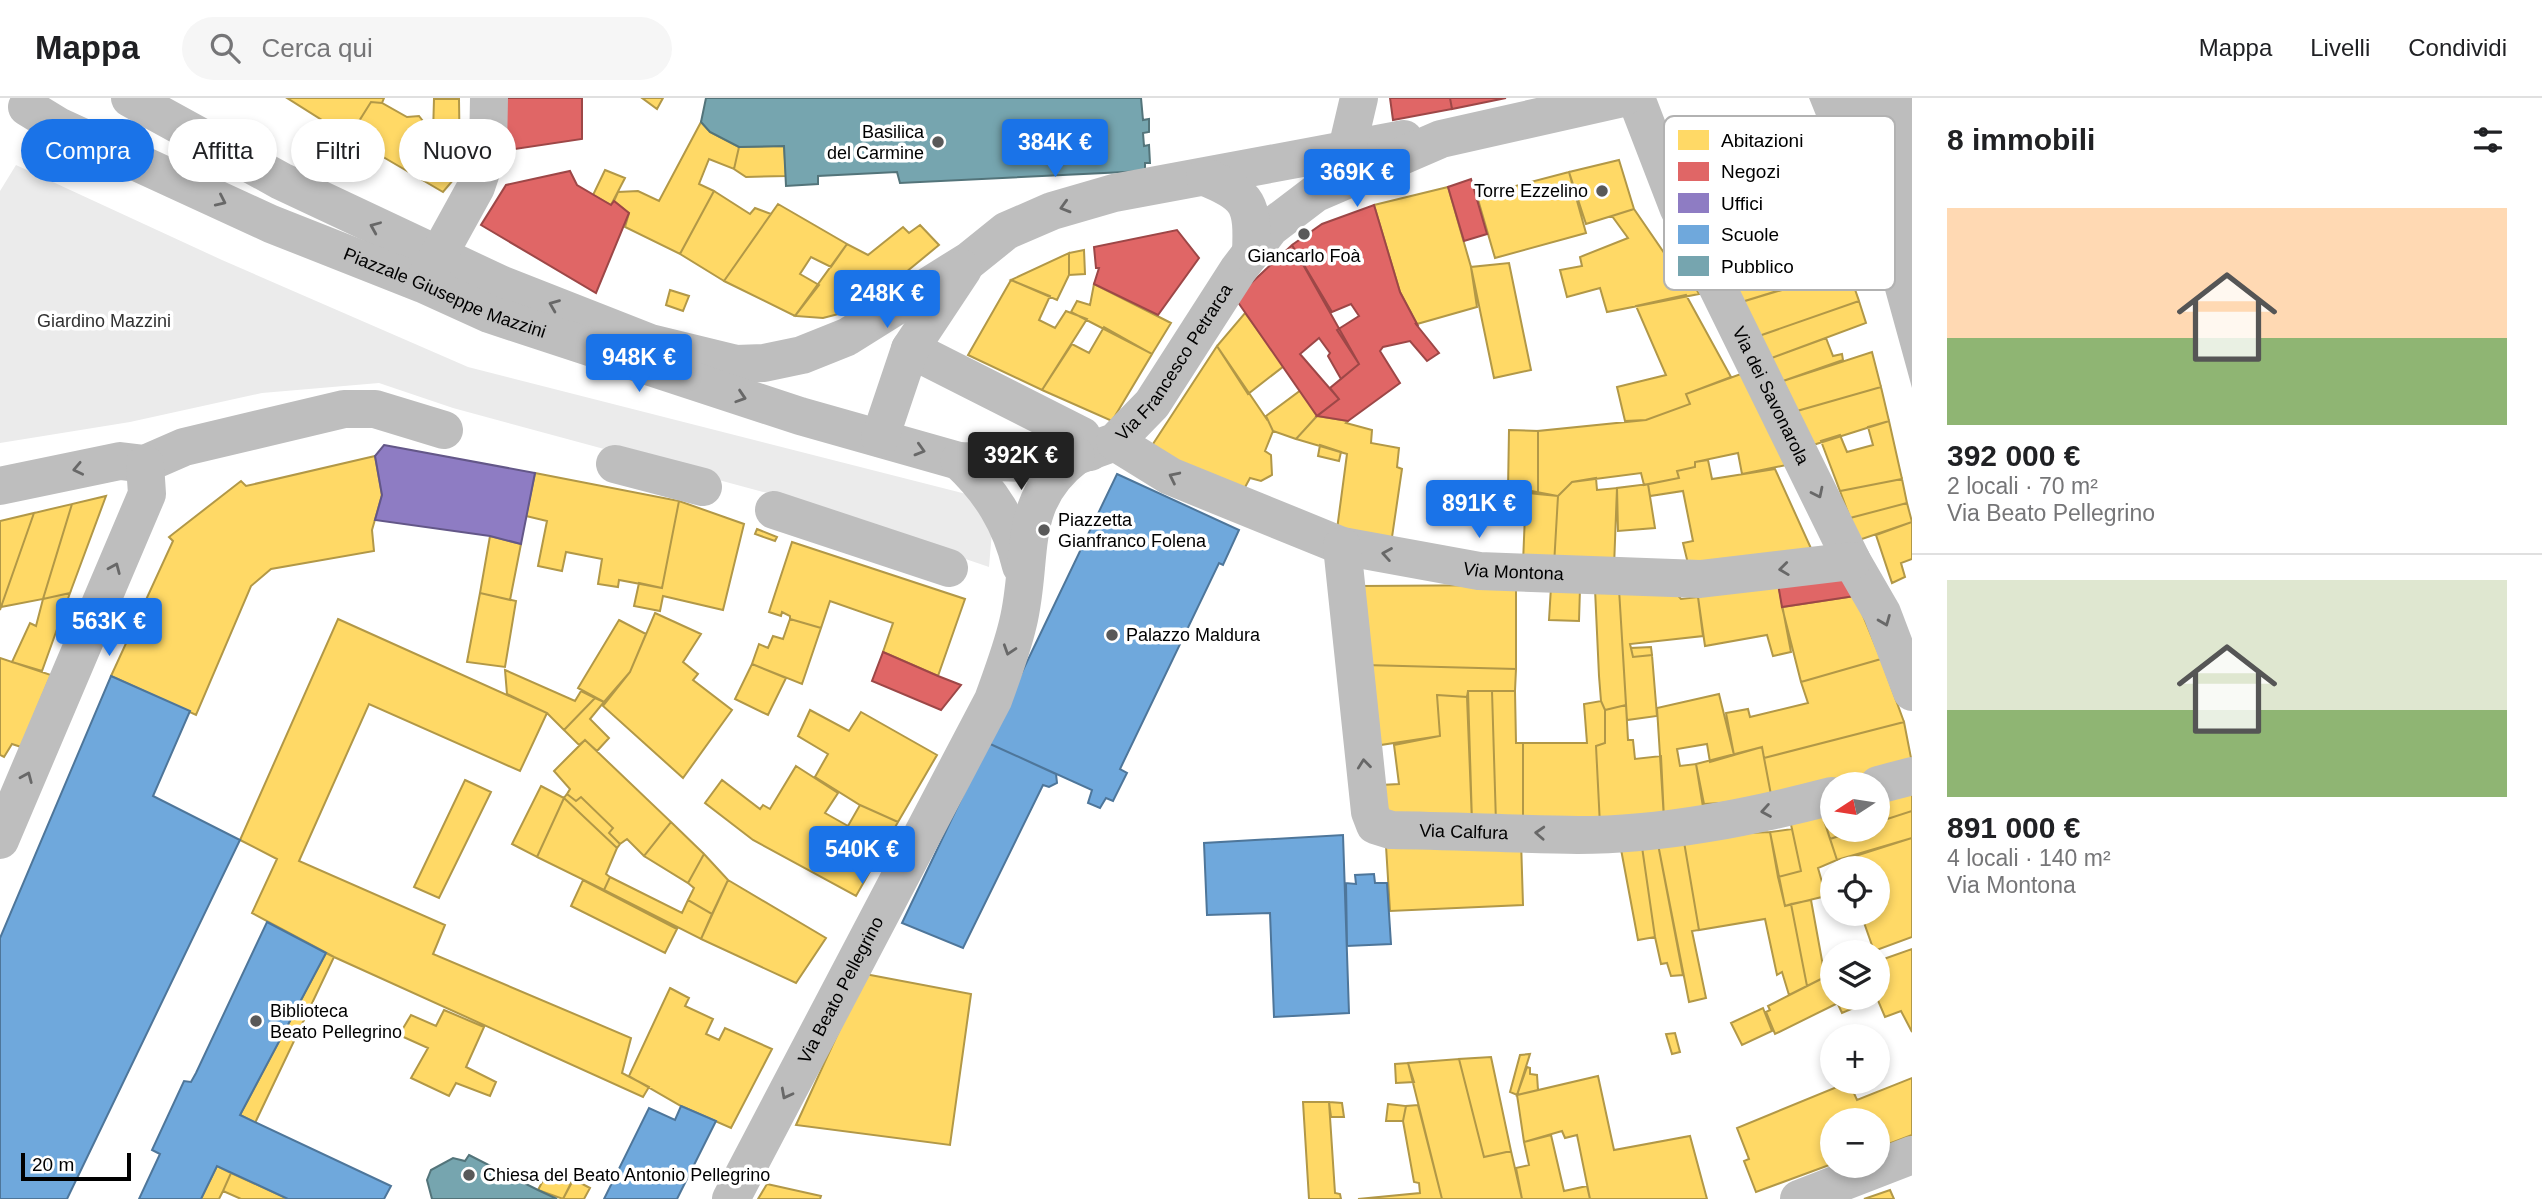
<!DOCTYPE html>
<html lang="it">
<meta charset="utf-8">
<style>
:root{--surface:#fff;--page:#f6f6f6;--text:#202124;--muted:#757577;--line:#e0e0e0;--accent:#1a73e8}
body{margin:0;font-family:Helvetica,sans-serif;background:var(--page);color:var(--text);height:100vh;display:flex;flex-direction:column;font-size:26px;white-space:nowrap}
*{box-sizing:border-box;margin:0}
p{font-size:23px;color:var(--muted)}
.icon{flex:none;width:38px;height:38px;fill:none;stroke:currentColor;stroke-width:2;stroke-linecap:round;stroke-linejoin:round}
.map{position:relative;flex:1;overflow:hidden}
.drawer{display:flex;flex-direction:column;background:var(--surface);width:630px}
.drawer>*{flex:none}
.guide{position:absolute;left:21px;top:21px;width:665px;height:63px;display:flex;gap:14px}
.needle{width:46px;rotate:258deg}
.fabs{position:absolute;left:1820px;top:674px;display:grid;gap:14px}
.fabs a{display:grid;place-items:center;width:70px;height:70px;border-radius:50%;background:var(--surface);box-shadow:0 4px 10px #0003;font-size:35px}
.scale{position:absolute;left:21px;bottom:18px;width:110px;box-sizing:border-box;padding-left:7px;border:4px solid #000;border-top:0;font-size:19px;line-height:24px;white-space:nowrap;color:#000;-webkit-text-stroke:5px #fff;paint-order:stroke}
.price{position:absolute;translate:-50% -60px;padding:0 16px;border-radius:7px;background:var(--accent);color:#fff;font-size:23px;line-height:46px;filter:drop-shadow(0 2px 4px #0008)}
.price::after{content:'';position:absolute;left:50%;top:42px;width:21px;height:16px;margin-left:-10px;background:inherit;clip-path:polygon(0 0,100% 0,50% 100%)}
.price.on{background:#222;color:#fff}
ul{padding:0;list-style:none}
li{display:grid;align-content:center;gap:14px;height:371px;padding:0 35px}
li+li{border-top:2px solid var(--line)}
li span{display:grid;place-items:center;height:217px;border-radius:0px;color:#555}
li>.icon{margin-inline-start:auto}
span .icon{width:126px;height:126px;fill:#fffc;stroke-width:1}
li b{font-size:30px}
h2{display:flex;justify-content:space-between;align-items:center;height:84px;padding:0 35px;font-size:30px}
.pill{padding:0 24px;border-radius:32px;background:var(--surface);box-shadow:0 4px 10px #0003;font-size:24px;line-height:63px}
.pill.on{background:var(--accent);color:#fff}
header{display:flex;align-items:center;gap:42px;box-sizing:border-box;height:98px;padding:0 35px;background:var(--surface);border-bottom:2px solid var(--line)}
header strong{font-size:33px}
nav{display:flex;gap:38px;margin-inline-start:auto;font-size:24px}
.search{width:490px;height:63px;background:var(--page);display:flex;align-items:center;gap:18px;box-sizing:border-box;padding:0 24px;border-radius:38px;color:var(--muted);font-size:26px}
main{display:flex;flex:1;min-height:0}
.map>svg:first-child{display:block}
.green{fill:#ebebeb}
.water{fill:#bdbdbd}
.homes{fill:#ffd966;stroke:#b29847;stroke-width:2}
.shops{fill:#e06666;stroke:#9d4747;stroke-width:2}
.offices{fill:#8e7cc3;stroke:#635788;stroke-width:2}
.schools{fill:#6fa8dc;stroke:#4e769a;stroke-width:2}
.public{fill:#76a5af;stroke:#53747a;stroke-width:2}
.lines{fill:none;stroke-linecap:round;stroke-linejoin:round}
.minor{stroke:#bebebe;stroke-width:38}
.oneway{stroke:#686868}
.poi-dot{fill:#595959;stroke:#fff;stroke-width:2.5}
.labels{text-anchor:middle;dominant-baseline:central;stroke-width:7;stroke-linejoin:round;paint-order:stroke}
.poi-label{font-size:18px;fill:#000;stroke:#fff;text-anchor:start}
.street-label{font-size:18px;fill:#000;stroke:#fff}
.park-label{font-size:18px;fill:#313131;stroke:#fff}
.key{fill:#fff;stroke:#b2b2b2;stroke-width:2}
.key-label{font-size:19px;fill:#000}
</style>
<header>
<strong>Mappa</strong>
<div class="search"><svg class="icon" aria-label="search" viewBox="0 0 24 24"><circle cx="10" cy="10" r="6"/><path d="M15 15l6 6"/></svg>Cerca qui</div>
<nav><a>Mappa</a><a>Livelli</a><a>Condividi</a></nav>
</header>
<main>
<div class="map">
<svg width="1912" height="1101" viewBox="0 0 1912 1101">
<rect width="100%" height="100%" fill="#fff"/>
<path class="green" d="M16 67 222 162 468 269 978 399 993 422 989 469 793 402 453 310 379 285 262 295 130 324 0 345V93Z"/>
<path class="water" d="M1809 0H1912V290L1882 181Z"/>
<path class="homes" d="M287 0H384L382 5 371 4 349 39Z
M642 0H663L657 11Z
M434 1H459L460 74 443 94 349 39 371 4 382 5 407 19 419 18 433 36Z
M701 24 710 34 739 49 734 71 709 61 699 86 714 93 680 156 625 129 629 115 614 103 618 94 638 93 659 103Z
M784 48 786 78 746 79 734 71 739 49Z
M1619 62 1634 111 1586 126 1569 74Z
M605 72 625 80 611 107 593 97Z
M1569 74 1586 135 1495 160 1477 98Z
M1448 89 1471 169 1477 209 1417 226 1400 194 1374 107Z
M714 93 750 116 755 110 771 116 724 183 680 156Z
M778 106 847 146 831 169 811 159 800 176 819 187 795 218 724 183Z
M1634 111 1669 162 1678 158 1699 196 1607 214 1600 190 1567 199 1560 172 1582 168 1580 159 1628 140 1612 118Z
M920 127 939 147 877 198 850 213 823 220 795 218 847 146 868 157 903 129 909 135Z
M1833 136 1844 160 1772 180 1777 193 1735 206 1708 157 1785 139Z
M1084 152 1085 176 1069 177V155Z
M1069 155V177L1057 202 1011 182Z
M1844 160 1859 203 1756 239 1735 206 1825 179 1822 167Z
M1509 165 1531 272 1494 280 1471 169Z
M1011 182 1050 198 1039 222 1055 230 1066 213 1087 221 1042 292 968 257Z
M1094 186 1171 225 1152 256 1071 214 1077 203 1090 207Z
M670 192 689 198 683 213 666 207Z
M1686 197 1731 279 1686 296 1690 306 1646 322 1625 323 1617 289 1666 277 1636 208Z
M1859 203 1866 225 1769 261 1756 239Z
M1245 215 1284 268 1248 296 1217 248Z
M1104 229 1152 256 1112 323 1042 292 1072 246 1089 255Z
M1826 240 1833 258 1842 256 1843 262 1783 283 1769 261Z
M1217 248 1266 320V318L1273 333 1265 353 1271 357 1272 377 1261 383 1250 380 1242 395 1149 352Z
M1872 254 1881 289 1797 313 1783 283Z
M1749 273 1791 366 1742 376 1738 355 1695 364V369L1677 373 1679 380 1644 387 1641 375 1572 384 1558 398 1538 396V333L1646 322 1690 306 1686 296Z
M1881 289 1889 323 1810 348 1797 313Z
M1301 292 1317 318 1296 341 1273 333 1266 318Z
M1317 318 1348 323 1346 325 1372 332 1371 345 1399 350 1397 369 1402 371 1391 446 1336 439 1347 356 1296 341Z
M1889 323 1902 381 1840 393 1821 343 1840 337 1847 354 1873 347 1868 329Z
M1509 332 1538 333V396L1508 392Z
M1320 347 1341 354 1339 363 1318 358Z
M375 358 382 397 372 432 374 453 271 471 251 488 196 617 111 578 173 443 169 439 241 383 246 388Z
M1708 362 1712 381 1775 371 1814 457 1690 474 1683 445 1693 443 1683 393 1650 398 1648 386 1679 380 1677 373 1695 369V364Z
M535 375 679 403 662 490 619 482 618 489 598 486 602 461 566 454 562 473 538 468 547 423 526 418Z
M1596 380 1597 392 1617 390 1614 469 1554 467 1558 398 1572 384Z
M1902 381 1907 405 1850 420 1840 393Z
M1648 386 1655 430 1618 433 1617 390Z
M1526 392 1558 398 1554 467 1523 465Z
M106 398 70 495 43 501 72 406Z
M679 403 744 426 723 512 663 498 660 513 634 508 639 485 662 490Z
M1907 405 1912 424 1859 442 1850 420Z
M72 406 43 501 1 509 34 415Z
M34 415 1 509 0 512V423Z
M1912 424V461L1901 465 1905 479 1892 485 1876 437Z
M757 431 777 439 775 443 755 436Z
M490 438 521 446 510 502 480 495Z
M792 444 965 501 938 578 883 554 893 525 830 503 821 530 790 521V518L782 514 781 518 769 514Z
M1777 480 1791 554 1773 558 1767 537 1705 548 1698 499Z
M1516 487V571L1365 567 1361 488Z
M1551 489 1580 490 1579 523 1549 522Z
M1595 491H1619L1626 607 1605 612 1601 603 1599 578Z
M1619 491H1672L1681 501 1698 499 1703 538 1630 546 1633 559 1652 557 1657 618 1627 622Z
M70 495 42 573 12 564 30 525 36 528 43 501Z
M480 495 516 503 505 569 467 564Z
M1855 498 1881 561 1801 584 1782 509Z
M655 515 701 536 683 564 698 576 693 582 732 612 683 680 603 608 630 574Z
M338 521 547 615 520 673 369 606 299 763 445 827 433 856 631 940 622 975 649 989 643 999 334 859 252 815 277 761 240 742Z
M790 521 821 530 802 586 752 566 759 546 768 550 773 538 783 541Z
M619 522 646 536 630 574 604 604 578 590Z
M1651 549 1652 557 1633 559 1631 550Z
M0 560 51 577 21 649 12 646 4 659 0 657Z
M1881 561 1904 624 1764 660 1762 649 1734 657 1726 615 1748 611 1750 619 1808 605 1801 584Z
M752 566 786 580 768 617 735 601Z
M1365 567 1516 571 1515 593H1468L1467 599 1437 597 1440 638 1374 648Z
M505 572 575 603 581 593 595 600 564 632 547 615 507 596Z
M1468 593H1492L1496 725 1472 724Z
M1492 593H1515L1516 645H1523V725H1496Z
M1719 596 1734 657 1710 664 1707 646 1677 651 1680 668 1696 666 1704 715 1664 721 1657 610Z
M1437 597 1467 599 1472 724 1387 716 1381 687 1399 686 1394 647 1440 638Z
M595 600 604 604 590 621 609 640 597 653 585 642 579 647 564 632Z
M1601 603 1605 612V645L1596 648 1600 727 1523 725V645H1587L1584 606Z
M1626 607 1628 642H1633L1635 661 1661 658 1664 721 1600 727 1596 648 1605 645V612Z
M810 612 849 633 861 614 937 657 898 724 860 707 815 679 828 656 798 638Z
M1904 624 1912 665 1772 702 1764 660Z
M585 642 671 724 644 758 627 741 620 746 609 735 613 730 581 699 576 703 567 696 570 691 554 673Z
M1762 649 1772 702 1704 706 1696 666Z
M796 668 838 695 825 715 848 728 860 707 898 724 856 798 753 742 705 705 722 682 760 711 763 707 770 711Z
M465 682 491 694 439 800 414 789Z
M541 688 564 700 537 759 512 746Z
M1912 691V713L1878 724V700Z
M567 696 576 703 581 699 613 730 609 735 620 746 617 750 564 700Z
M564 700 617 750 606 776 610 779 604 792 537 759Z
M1832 711V732H1857L1830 741 1821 713Z
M1821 713 1837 762 1818 770 1826 798 1785 808 1778 779 1801 773 1790 722Z
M1912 713V740L1837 762 1830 741 1857 732H1878V724Z
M671 724 704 756 688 785 644 758Z
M1792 731 1801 773 1778 779 1770 734Z
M1770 734 1785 808 1791 806 1807 888 1789 897 1782 874 1777 877 1765 821 1699 832 1683 738Z
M1683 738 1699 832 1692 833 1706 900 1689 904 1657 741Z
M1912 740V839L1874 853 1861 816H1878V770H1849L1846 761Z
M1657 741 1683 877 1671 878 1667 865 1661 866 1655 839 1641 742Z
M1521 742 1523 807 1390 813 1386 748Z
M1641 742 1655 839 1638 842 1620 746Z
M704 756 728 782 712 816 688 802 694 790 688 785Z
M610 779 682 815 688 802 712 816 701 841 604 792Z
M1832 781V797L1826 798 1822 784Z
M583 782 677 831 665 855 571 808Z
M728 782 826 840 796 885 701 841Z
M1811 802 1825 879 1807 888 1791 806Z
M1912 851V934L1901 913 1885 919 1877 900 1842 915 1835 900H1878V867L1882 866 1881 862Z
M326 855 334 859 255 1025 240 1017Z
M865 876 971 896 950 1047 796 1027Z
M1825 879 1832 900 1838 905 1775 936 1766 914 1770 912 1768 908Z
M670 890 689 900 685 908 713 921 706 936 719 942 725 930 772 951 731 1030 681 1008 629 978Z
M1763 910 1772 933 1742 947 1731 925Z
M444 912 484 929 466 969 496 984 490 998 456 985 449 998 411 980 428 950 399 937 411 917 436 928Z
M1675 935 1680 954 1672 956 1666 936Z
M1530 956 1517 997 1510 994 1520 957Z
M1491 959 1511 1053 1484 1059 1459 961Z
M1459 961 1484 1059 1511 1053 1522 1101H1442L1408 965Z
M1408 965 1414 984 1396 985 1395 966Z
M1527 969 1530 970V976L1537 977 1538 992 1517 997Z
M1598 978 1614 1052 1690 1038 1707 1101H1590L1577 1037 1565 1040 1562 1033 1524 1044 1517 997Z
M1912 980V1037L1878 1050V1022H1832V1066L1756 1094 1744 1063 1749 1061 1737 1030 1849 984 1857 1002Z
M1303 1004H1329L1335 1095 1340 1096 1341 1101H1309Z
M1329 1004 1342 1005 1344 1019H1331Z
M1388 1006 1406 1008 1403 1023H1386Z
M1418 1007 1442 1101H1358L1420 1095 1419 1085 1414 1084 1403 1023 1406 1008Z
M1551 1037 1564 1093 1587 1088 1590 1101H1522L1516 1070 1529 1067 1524 1044Z
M217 1068 231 1075 223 1093 219 1101H201Z
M231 1075 288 1101H241L223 1093Z
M547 1075 571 1086 563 1101 538 1092Z
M573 1081 590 1090 584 1101H563Z
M767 1086 821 1098 820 1101H758Z
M1890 1092 1894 1101H1864Z"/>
<path class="shops" d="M502 0H582V41L502 53Z
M1390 0H1450L1452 11 1393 22Z
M1450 0H1506L1452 11Z
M570 73 577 87 611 107 614 103 629 115 596 195 481 127 506 87Z
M1471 81 1487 136 1464 143 1448 89Z
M1374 107 1400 194 1417 226 1415 225 1439 255 1427 263 1410 243 1383 249 1380 253 1400 285 1348 323 1317 318 1339 301 1330 290 1359 266 1337 232 1359 218 1351 206 1332 214 1292 147 1322 126Z
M1177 132 1199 160 1158 217 1094 186 1099 170H1096L1094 149Z
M1292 147 1359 266 1341 281 1328 258 1330 255 1319 240 1300 256 1339 301 1317 318 1235 200Z
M1844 472 1855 498 1782 509 1777 480Z
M883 554 938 578 961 587 941 612 872 583Z"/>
<path class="offices" d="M384 347 535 375 521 446 490 438 375 422 382 397 375 358Z"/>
<path class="schools" d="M1117 376 1239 432 1223 467 1219 465 1120 671 1127 675 1113 703 1106 700 1100 710 1088 705 1092 692 988 645Z
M111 578 190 613 153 698 240 742 67 1101H0V840Z
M988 645 1056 676 1057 685 1049 689 1043 687 963 850 902 825Z
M1343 737 1349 915 1274 919 1270 815 1207 817 1204 745Z
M1374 776 1375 785H1387L1391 846 1347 848 1346 785 1356 786 1355 777Z
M267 824 326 855 240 1017 391 1088 384 1101H288L217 1068 201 1101H139L160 1056 152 1052 184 983 191 984 196 975Z
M681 1008 716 1023 677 1101H604L649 1010 675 1022Z"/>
<path class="public" d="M706 0H1141L1143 22 1149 21V34L1143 35 1144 48 1149 47 1150 65H1145V73L900 85 897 74 818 78V86L786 88 784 48 739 49 710 34 701 24Z
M469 1057 538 1092 557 1101H432L427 1082 431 1072 453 1060 465 1063Z"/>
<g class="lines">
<g class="minor">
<path d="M130 0 281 83 500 186 650 245 736 266 764 265 802 257 847 239 970 162 1006 133 1052 113 1114 95 1404 41"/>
<path id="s1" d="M1636 0 1678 109 1852 463 1882 515 1912 594"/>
<path id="s2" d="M27 9 58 28 271 126 423 186 489 216 800 318 959 363 1029 365 1076 358 1115 344 1152 306 1238 172 1270 130 1316 95 1441 41 1623 0"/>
<path d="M1335 71 1347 51 1359 0"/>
<path d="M1205 79C1250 97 1253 107 1251 155"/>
<path d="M427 178 476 89 488 53 489 0"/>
<path d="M910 251 1082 338 1090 354"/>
<path d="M880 340 910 251 963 171"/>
<path id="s3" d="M1115 344 1170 378 1342 448 1479 473 1700 481 1852 463"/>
<path d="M959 363C991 393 1011 425 1021 468"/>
<path d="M615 366 703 389"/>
<path d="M0 388 120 363 145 366 184 349 344 311H375L444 332"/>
<path d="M774 412 949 470"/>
<path id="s4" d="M1342 448 1370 714 1375 727 1391 732C1453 733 1516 736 1578 737 1663 737 1751 719 1832 698"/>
<path d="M1878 687 1912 678"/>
<path d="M0 742 147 396 145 366"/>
<path id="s5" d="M731 1101 993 602C1002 577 1012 551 1018 525 1034 459 1015 404 1076 358"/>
<path d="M1799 1101 1912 1057"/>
</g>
</g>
<defs><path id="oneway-chevron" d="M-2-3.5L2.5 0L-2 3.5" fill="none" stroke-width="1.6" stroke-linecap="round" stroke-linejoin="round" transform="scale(1.75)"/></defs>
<g class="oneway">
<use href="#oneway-chevron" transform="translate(221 103) rotate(25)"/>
<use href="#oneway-chevron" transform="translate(1065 109) rotate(164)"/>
<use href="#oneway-chevron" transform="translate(375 129) rotate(-157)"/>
<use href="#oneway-chevron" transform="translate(554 207) rotate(-158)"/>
<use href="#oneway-chevron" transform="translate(741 299) rotate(18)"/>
<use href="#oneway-chevron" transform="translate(920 352) rotate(16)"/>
<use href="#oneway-chevron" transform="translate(78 371) rotate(168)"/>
<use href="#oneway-chevron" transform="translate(1174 379) rotate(-154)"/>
<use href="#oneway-chevron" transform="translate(1818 395) rotate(64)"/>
<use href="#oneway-chevron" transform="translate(1387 456) rotate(-170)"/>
<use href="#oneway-chevron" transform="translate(115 470) rotate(-67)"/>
<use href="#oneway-chevron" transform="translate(1784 471) rotate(173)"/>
<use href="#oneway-chevron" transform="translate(1885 523) rotate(68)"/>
<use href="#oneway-chevron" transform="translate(1009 552) rotate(108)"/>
<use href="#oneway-chevron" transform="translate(1364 666) rotate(-96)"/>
<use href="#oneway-chevron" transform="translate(27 679) rotate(-67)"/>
<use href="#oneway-chevron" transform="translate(1766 713) rotate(170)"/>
<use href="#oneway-chevron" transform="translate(1540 735) rotate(-177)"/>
<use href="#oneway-chevron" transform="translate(786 996) rotate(118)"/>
</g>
<g class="poi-dot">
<circle cx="938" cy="44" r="7"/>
<circle cx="1602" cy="93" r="7"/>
<circle cx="1304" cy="136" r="7"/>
<circle cx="1044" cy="432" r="7"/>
<circle cx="1112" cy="537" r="7"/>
<circle cx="256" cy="923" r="7"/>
<circle cx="469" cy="1077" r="7"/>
</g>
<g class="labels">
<g class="poi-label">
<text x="924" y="34" text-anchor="end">Basilica<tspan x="924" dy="21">del Carmine</tspan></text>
<text x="1588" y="93" text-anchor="end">Torre Ezzelino</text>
<text x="1304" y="158" text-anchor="middle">Giancarlo Foà</text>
<text x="1058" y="422">Piazzetta<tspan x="1058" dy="21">Gianfranco Folena</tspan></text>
<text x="1126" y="537">Palazzo Maldura</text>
<text x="270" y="913">Biblioteca<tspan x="270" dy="21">Beato Pellegrino</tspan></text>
<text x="483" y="1077">Chiesa del Beato Antonio Pellegrino</text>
</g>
<g class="street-label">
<text stroke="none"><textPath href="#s2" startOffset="458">Piazzale Giuseppe Mazzini</textPath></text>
<text stroke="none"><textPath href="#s2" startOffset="1258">Via Francesco Petrarca</textPath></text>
<text stroke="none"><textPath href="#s1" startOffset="327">Via dei Savonarola</textPath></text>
<text stroke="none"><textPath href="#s3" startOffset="424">Via Montona</textPath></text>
<text stroke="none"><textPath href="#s4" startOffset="371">Via Calfura</textPath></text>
<text stroke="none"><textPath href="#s5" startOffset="236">Via Beato Pellegrino</textPath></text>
</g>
<g class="park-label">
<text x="104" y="223">Giardino Mazzini</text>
</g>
</g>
<rect x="1664" y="18" width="231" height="174" rx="10" class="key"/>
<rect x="1678" y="32" width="31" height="20" fill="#ffd966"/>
<rect x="1678" y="64" width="31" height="19" fill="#e06666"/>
<rect x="1678" y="95" width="31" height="20" fill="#8e7cc3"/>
<rect x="1678" y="127" width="31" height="19" fill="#6fa8dc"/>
<rect x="1678" y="158" width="31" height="20" fill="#76a5af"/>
<g class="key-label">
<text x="1721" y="49">Abitazioni</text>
<text x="1721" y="80">Negozi</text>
<text x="1721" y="112">Uffici</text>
<text x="1721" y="143">Scuole</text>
<text x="1721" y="175">Pubblico</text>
</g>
</svg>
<div class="fabs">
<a><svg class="needle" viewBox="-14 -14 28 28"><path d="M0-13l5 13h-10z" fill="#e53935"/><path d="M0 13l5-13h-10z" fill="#757577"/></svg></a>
<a><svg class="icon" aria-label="locate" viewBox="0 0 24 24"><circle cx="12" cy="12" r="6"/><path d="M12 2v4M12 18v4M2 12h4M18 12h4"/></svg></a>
<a><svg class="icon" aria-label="layers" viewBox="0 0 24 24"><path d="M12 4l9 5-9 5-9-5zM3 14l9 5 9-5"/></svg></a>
<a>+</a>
<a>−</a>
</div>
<div class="scale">20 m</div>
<b class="price" style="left:1055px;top:81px">384K €</b>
<b class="price" style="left:1357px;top:111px">369K €</b>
<b class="price" style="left:887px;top:232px">248K €</b>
<b class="price" style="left:639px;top:296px">948K €</b>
<b class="price on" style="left:1021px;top:394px">392K €</b>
<b class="price" style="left:1479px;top:442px">891K €</b>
<b class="price" style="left:109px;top:560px">563K €</b>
<b class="price" style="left:862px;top:788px">540K €</b>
<div class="guide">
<a class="pill on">Compra</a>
<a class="pill">Affitta</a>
<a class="pill">Filtri</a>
<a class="pill">Nuovo</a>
</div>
</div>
<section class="drawer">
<h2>8 immobili<svg class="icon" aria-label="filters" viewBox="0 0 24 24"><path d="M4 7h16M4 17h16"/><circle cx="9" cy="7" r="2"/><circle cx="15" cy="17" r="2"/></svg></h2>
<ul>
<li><span style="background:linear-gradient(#ffd9b3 60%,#8fb573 0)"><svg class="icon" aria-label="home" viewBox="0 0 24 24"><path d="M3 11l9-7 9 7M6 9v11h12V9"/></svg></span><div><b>392 000 €</b><p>2 locali · 70 m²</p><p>Via Beato Pellegrino</p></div></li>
<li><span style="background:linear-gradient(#dfe7d0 60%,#8fb573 0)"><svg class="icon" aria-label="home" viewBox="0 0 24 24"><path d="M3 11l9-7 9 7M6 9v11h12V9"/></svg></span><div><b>891 000 €</b><p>4 locali · 140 m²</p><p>Via Montona</p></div></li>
</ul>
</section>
</main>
